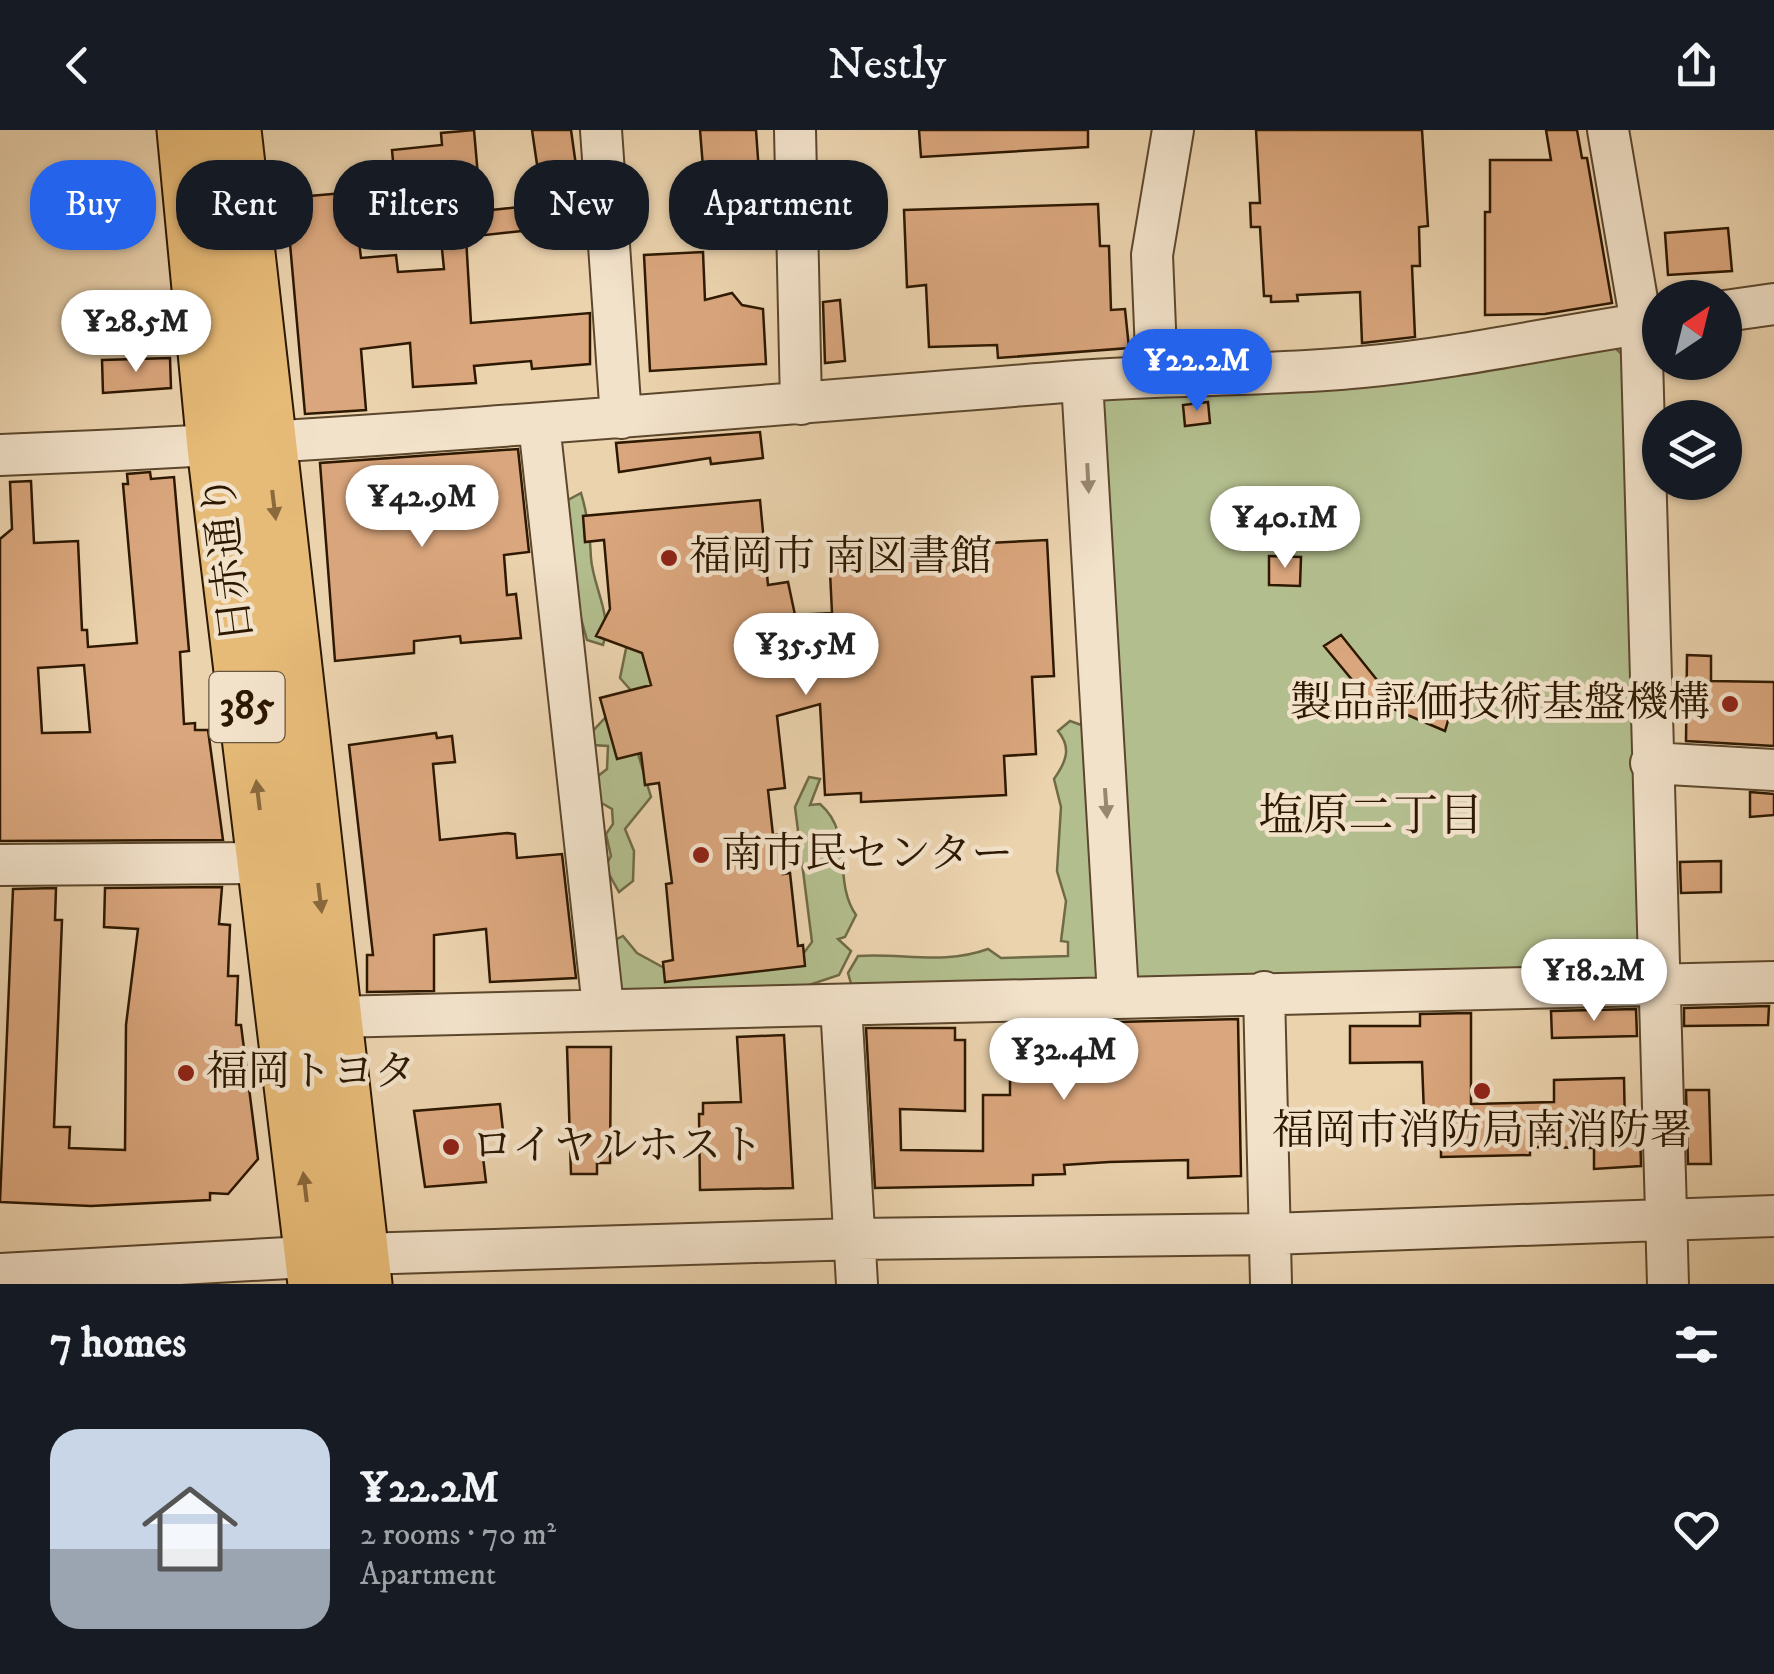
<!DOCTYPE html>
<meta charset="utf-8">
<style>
:root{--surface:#171b24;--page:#20242c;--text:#f1f3f6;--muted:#9ea1a6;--accent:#2563eb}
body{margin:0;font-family:"IM FELL DW Pica","Noto Serif JP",serif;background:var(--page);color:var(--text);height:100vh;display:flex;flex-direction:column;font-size:38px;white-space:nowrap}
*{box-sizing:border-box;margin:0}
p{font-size:32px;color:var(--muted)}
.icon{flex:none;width:55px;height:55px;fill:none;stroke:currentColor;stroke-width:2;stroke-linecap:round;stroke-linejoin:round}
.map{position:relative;height:1154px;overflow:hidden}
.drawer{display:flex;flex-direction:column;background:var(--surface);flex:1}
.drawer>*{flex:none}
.banner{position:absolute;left:30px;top:30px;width:1000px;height:90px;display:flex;gap:20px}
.needle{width:65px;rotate:35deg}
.tools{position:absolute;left:1642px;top:150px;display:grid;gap:20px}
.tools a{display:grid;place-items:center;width:100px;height:100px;border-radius:50%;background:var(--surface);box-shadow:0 2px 8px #0004;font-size:50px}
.price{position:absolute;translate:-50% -85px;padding:0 22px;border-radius:35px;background:#fff;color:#222;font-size:32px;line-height:65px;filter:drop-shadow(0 2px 5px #0008)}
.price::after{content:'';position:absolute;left:50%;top:60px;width:30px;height:22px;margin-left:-15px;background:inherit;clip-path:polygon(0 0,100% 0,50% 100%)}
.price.selected{background:var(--accent);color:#fff}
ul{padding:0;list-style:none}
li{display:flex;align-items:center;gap:30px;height:250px;padding:0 50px}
li span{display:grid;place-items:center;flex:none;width:280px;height:200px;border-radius:30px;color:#555}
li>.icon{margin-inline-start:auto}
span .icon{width:120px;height:120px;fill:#fffc;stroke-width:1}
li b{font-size:42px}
h2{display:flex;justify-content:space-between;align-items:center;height:120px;padding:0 50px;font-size:42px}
.tag{padding:0 35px;border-radius:40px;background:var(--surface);box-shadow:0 2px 8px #0004;font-size:35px;line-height:90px}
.tag.selected{background:var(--accent);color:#fff}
header{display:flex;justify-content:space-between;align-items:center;height:130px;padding:0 50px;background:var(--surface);font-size:45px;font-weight:600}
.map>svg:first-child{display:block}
.green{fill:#b3be8e;stroke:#706b47;stroke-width:2.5}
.building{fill:#daa67d;stroke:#2d1800;stroke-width:2.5;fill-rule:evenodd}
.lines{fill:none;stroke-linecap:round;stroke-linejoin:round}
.minor-casing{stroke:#5c472c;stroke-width:44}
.highway-casing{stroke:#2d1800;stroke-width:59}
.minor{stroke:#f2e2ca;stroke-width:40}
.highway{stroke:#e6ba77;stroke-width:55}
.oneway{fill:#99876f}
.oneway2{fill:#8a693c}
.poi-dot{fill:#8f2418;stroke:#f2e2ca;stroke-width:4}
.labels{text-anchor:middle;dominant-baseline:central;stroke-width:9;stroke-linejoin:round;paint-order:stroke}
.shield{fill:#f2e2ca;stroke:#68553d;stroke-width:2.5}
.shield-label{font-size:40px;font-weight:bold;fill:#2d1800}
.street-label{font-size:42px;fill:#2d1800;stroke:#f2e2ca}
.poi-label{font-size:42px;fill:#2d1800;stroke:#f2e2ca;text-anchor:start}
.neighbourhood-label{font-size:45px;fill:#2d1800;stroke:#f2e2ca}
</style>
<header><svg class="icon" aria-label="back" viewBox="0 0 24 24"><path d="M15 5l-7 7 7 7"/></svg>Nestly<svg class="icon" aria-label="share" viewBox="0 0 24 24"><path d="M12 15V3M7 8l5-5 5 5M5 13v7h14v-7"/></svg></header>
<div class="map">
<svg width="1774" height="1154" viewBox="0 0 1774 1154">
<rect width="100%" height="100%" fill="#ebd3ae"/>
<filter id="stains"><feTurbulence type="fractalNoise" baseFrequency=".002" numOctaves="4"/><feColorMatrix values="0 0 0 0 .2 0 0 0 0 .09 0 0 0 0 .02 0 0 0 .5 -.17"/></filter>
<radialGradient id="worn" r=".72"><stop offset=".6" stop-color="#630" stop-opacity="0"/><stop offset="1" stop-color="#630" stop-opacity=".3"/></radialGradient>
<path class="green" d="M1614 217 1624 226 1643 826 1634 839 1136 851 1102 269 1356 258Z
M581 363C588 386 590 404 591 428 593 457 613 486 603 515L587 510 572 456 568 370Z
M647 507 674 563 635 565 620 548 628 509Z
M605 588 614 605 636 617 651 667 625 699 634 721 633 751 619 762 605 737 611 726 606 704 613 694 612 679 598 671 594 649 607 639 608 616 593 615 591 603Z
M1070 591 1087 597 1102 842 1094 851 852 857 848 843 858 826C903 823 944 835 988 819L1001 828 1068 826V812L1061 811 1066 771 1057 741 1061 677 1054 649C1066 632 1072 618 1058 601Z
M809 647 820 649 810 675 820 674C855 704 832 751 856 785L845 807 838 809 851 821 839 845 800 858 626 862 615 853 613 811 623 806 637 823 668 840 803 824 812 812 795 677Z"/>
<path class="building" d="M474 0 481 81 548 74 551 98 466 107 471 193 590 183V234L532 239 531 231 474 236 476 253 413 257 410 213 361 219 366 280 305 284 286 68 367 61 369 86 356 87 361 128 396 125 398 142 444 139 437 70 397 74 392 20 442 15 441 3Z
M532 0H571L578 50 540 55Z
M700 0H756L760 57H751V63L705 62Z
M919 0H1088V17L921 27Z
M1256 0H1422L1428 96 1419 97 1420 136H1412L1415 207 1362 213 1360 162 1297 165 1298 171 1271 172V166H1264L1260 97H1251L1250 73H1260Z
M1546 0H1577L1582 28H1587L1612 173 1545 184 1485 185V82H1490V30H1551Z
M1098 74 1100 116H1109L1111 180 1125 179 1129 218 998 228 997 215 929 217 926 155 907 157 904 80Z
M1728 98 1732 141 1668 145 1665 103Z
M703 122 705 170 732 163 742 175 763 179 766 234 650 241 644 125Z
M840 170 845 231 825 233 823 172Z
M170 228 171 258 103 263 102 230Z
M1208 272 1210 293 1185 296 1183 275Z
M760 302 763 328 711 334 710 328 619 342 616 313Z
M518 319 529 422 504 425 507 465 516 464 521 508 461 513 460 506 414 511V523L335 531 320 333Z
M150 342 151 349 174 347 189 521 180 522 184 594 195 593V600H208L223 710 0 711V409L12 399 10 352 31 351 34 413 78 411 82 500H87L88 517 137 513 123 354H128L127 344ZM84 535 90 602 42 603 38 538Z
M760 370 768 455 788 452 795 485 832 483 829 421 1047 410 1054 546 1032 547 1036 624 1004 626 1006 665 861 672V663L825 665 820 574 777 586 785 658 768 660 773 705 779 704 783 744 790 743 798 816 803 815 805 836 665 852 663 832 673 830 666 754 672 753 659 653 645 655 641 623 617 629 600 568 651 555 642 523 596 506 610 479 604 410 585 412 583 386Z
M1269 426 1301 427 1300 456 1269 455Z
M1341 505 1381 555 1451 580 1445 601 1356 563 1358 557 1324 516Z
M1687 525 1711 526V551L1774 552V616L1686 611Z
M436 603 437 608 452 606 455 632 433 634 440 710 507 703 515 704 517 728 562 724 576 848 490 852 486 799 434 805V861L367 862V825H373L349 615Z
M1750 662 1774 664V685L1750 687Z
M1721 731V762L1681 763 1680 732Z
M222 757 219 794 230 795 228 846H238L236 895H241L258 1029 228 1064 210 1063V1070L91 1076 0 1072 13 759 56 758 55 790H62L54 997H70L69 1018 125 1020 126 895 138 799 104 797 105 758Z
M1769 876 1768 895 1684 896V878Z
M1636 879 1637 906 1552 908 1551 881Z
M1471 883V974L1554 972V950L1624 948 1625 999H1640L1641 1036 1594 1039V1018L1530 1017V1025L1441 1027V1010H1425L1422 932 1350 933V896H1420V884Z
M1238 889 1241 1046 1188 1048V1030L1109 1032 1064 1035 1065 1044 1033 1045V1055L875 1058 866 898H955V910H965V981L900 979 901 1020 983 1021V965H1010V894H1037L1038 942 1077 940 1076 893Z
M784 905 793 1058 700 1060 699 984H703V973L741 972 737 907Z
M567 917H611L610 1033H597V1044H571Z
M1686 960H1709L1711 1034H1688Z
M500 974 503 1001 480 1003 486 1052 425 1057 414 981Z"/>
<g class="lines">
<g class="minor-casing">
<path id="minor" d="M601 0 621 288
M795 0 801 274
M1608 0 1641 193 1668 1154
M1725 181 1774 174
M1157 247 1152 125 1173 0
M1082 251 1118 865
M539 294 603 877
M0 325C360 312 719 278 1078 251 1172 244 1268 246 1362 237 1462 228 1561 205 1660 191
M1651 633 1774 640
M0 735 266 733
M1264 862 1271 1154
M841 875 857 1154
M334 887 1774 852
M0 1144 360 1124 857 1109 1270 1104 1774 1086"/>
</g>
<g class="highway-casing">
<path id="highway" d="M185 0 215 317 316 1154
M233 0 364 1154"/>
</g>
<use href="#minor" class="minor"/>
<use href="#highway" class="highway"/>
</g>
<defs><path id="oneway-solid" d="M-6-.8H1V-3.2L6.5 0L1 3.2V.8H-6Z" transform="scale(2.5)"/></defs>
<g class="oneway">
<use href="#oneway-solid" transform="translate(1088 348) rotate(87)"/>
<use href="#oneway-solid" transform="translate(1106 673) rotate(86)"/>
</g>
<g class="oneway2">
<use href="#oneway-solid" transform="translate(274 375) rotate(83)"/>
<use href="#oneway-solid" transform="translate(258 665) rotate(-97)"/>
<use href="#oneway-solid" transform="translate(320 768) rotate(83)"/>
<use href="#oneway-solid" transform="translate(305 1057) rotate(-97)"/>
</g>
<g class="poi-dot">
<circle cx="669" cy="428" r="10"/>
<circle cx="1730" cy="574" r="10"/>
<circle cx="701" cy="725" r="10"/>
<circle cx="186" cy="943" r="10"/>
<circle cx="1482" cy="961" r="10"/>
<circle cx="451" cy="1017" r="10"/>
</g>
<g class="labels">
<rect class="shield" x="209.5" y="542" width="75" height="70" rx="8"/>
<g class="shield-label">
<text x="247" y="577">385</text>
</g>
<g class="street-label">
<text transform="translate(229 428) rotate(-97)">日赤通り</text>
</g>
<g class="poi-label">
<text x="689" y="428">福岡市 南図書館</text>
<text x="1710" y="574" text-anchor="end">製品評価技術基盤機構</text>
<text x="721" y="725">南市民センター</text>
<text x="206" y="943">福岡トヨタ</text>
<text x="1482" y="1002" text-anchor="middle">福岡市消防局南消防署</text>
<text x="471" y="1017">ロイヤルホスト</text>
</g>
<g class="neighbourhood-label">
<text x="1371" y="687">塩原二丁目</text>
</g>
</g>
<rect width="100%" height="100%" filter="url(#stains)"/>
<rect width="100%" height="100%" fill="url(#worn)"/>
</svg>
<div class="tools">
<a><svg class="needle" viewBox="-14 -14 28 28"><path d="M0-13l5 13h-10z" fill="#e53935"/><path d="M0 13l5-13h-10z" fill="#9ea1a6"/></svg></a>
<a><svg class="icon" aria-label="layers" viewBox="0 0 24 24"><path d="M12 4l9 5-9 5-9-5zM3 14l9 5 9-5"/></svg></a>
</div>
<b class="price" style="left:136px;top:245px">¥28.5M</b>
<b class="price selected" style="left:1197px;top:284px">¥22.2M</b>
<b class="price" style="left:422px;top:420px">¥42.9M</b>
<b class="price" style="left:1285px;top:441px">¥40.1M</b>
<b class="price" style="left:806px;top:568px">¥35.5M</b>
<b class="price" style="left:1594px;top:894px">¥18.2M</b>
<b class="price" style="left:1064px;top:973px">¥32.4M</b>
<div class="banner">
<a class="tag selected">Buy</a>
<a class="tag">Rent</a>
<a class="tag">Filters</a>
<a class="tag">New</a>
<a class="tag">Apartment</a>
</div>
</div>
<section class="drawer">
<h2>7 homes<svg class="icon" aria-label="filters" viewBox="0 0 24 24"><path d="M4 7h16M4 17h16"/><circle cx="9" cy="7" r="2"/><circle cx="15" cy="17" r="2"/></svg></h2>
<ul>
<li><span style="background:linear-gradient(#c9d6e8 60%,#9aa5b1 0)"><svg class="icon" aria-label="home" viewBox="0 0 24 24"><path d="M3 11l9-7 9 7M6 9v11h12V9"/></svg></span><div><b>¥22.2M</b><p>2 rooms · 70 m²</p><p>Apartment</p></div><svg class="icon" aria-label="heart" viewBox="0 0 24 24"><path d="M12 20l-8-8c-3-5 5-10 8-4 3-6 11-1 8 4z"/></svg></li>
</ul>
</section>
